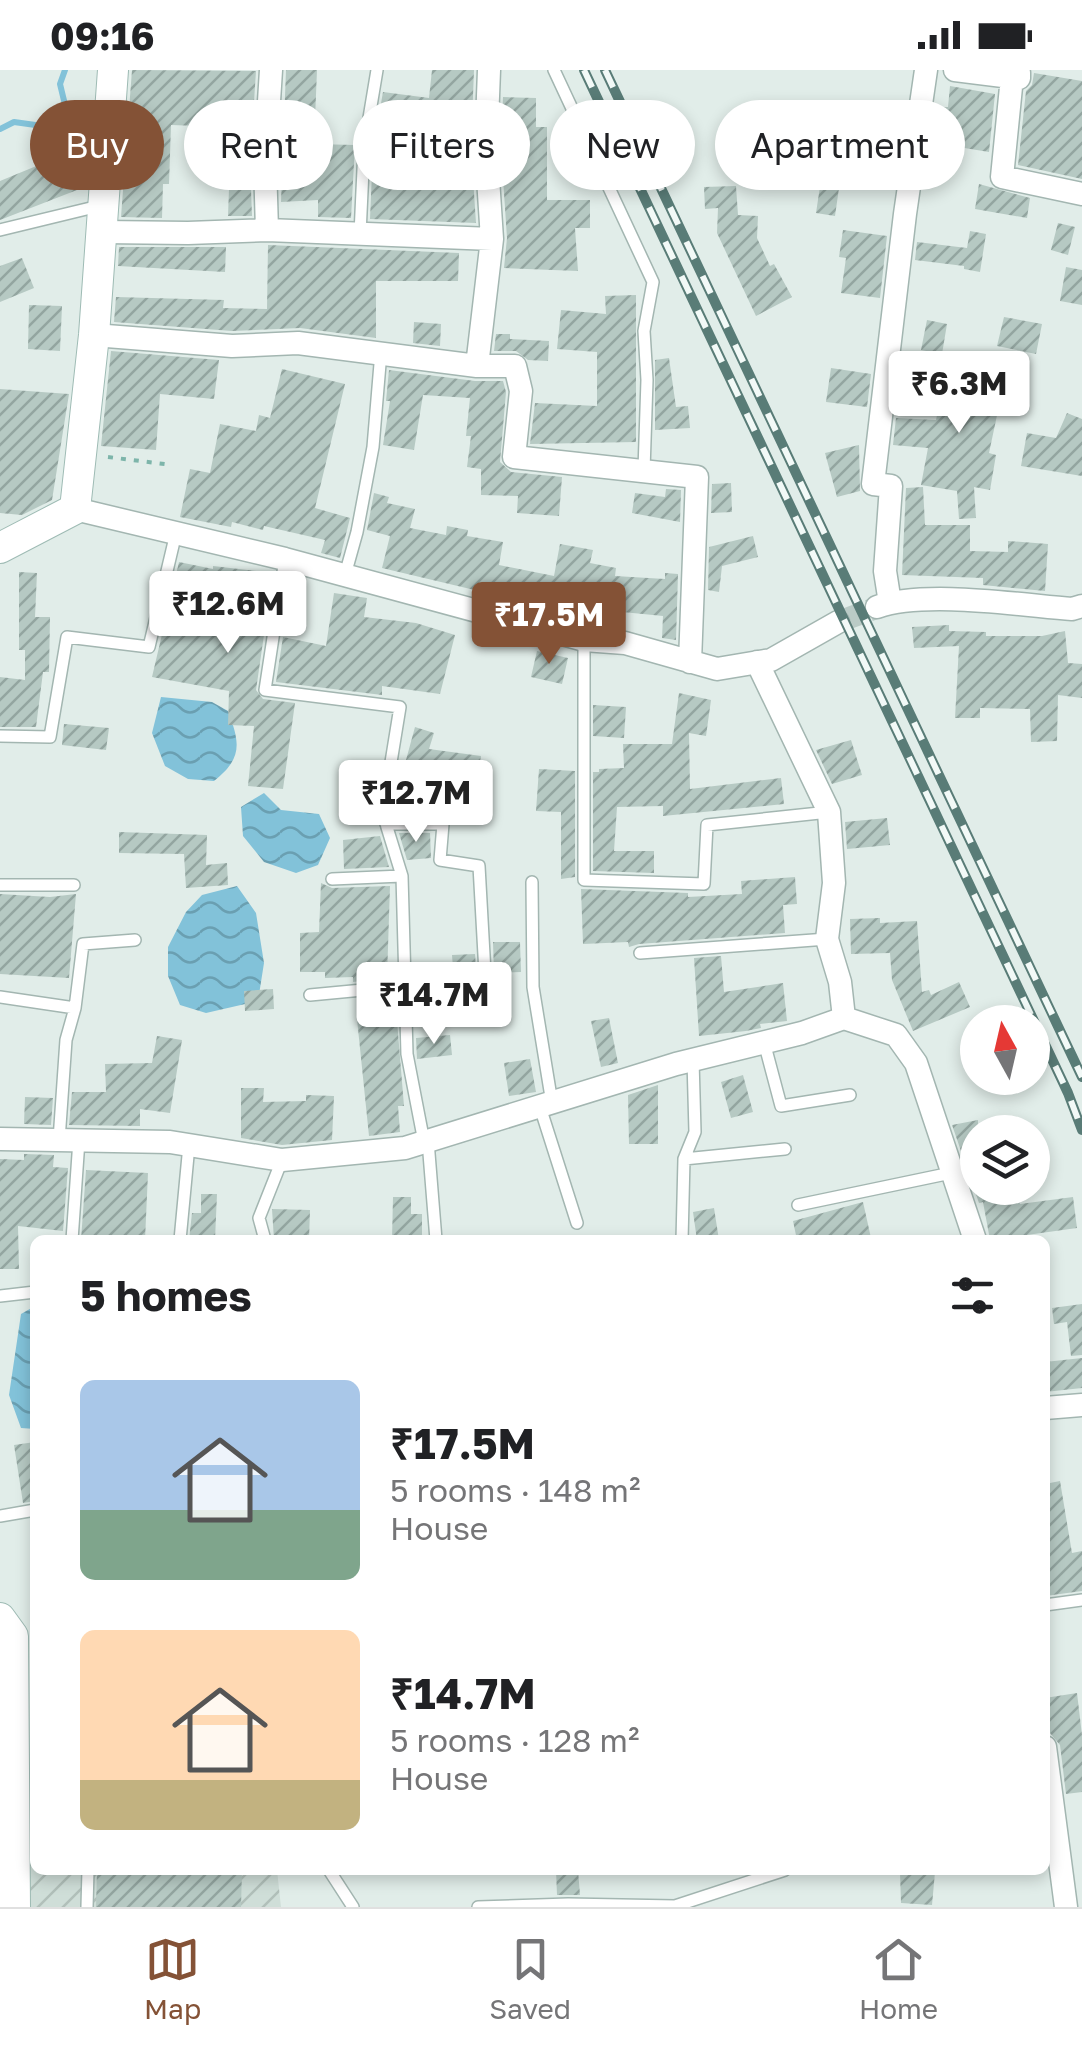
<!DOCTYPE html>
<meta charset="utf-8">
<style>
:root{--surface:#fff;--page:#f6f6f6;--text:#202124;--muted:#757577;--line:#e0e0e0;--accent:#845236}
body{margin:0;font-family:"Golos Text",sans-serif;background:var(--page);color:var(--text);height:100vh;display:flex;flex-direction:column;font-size:38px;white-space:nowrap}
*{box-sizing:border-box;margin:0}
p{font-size:32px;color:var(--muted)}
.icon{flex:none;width:55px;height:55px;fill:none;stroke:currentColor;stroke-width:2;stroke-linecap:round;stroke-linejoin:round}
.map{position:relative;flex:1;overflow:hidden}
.side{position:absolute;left:30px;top:1165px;width:1020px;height:640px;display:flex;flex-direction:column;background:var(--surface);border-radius:15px;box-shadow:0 5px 15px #0003}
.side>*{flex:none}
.top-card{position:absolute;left:30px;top:30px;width:1022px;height:90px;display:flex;gap:20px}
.needle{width:65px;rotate:352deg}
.controls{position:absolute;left:960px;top:935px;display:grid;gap:20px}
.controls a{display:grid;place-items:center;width:90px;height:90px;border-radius:50%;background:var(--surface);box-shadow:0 5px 15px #0003;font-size:50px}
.price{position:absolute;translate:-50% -85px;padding:0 22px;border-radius:10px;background:#fff;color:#222;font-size:32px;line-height:65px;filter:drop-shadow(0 2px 5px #0008)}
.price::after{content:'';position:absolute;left:50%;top:60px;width:30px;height:22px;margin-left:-15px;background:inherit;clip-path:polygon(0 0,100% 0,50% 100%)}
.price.current{background:var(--accent);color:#fff}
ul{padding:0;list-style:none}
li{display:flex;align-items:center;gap:30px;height:250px;padding:0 50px}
li span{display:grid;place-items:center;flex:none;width:280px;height:200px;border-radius:15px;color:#555}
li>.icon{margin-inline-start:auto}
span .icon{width:120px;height:120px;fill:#fffc;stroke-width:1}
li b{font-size:42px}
h2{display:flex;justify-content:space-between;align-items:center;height:120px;padding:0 50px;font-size:42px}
.chip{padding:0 35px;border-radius:45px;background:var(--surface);box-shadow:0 5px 15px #0003;font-size:35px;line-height:90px}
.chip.current{background:var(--accent);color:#fff}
.status{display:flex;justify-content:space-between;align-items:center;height:70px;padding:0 50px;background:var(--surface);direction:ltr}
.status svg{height:28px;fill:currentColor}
.dock{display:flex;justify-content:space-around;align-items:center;height:140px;border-top:2px solid var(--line);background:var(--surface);font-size:28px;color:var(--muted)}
.dock a{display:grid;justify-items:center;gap:5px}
.dock .current{color:var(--accent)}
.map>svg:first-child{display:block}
.industrial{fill:url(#industrial-furrows)}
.water{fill:url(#water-waves)}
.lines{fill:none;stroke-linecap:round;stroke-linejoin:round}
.stream{stroke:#82c2d9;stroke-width:6}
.building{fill:url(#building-hatch)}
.street-tunnel{stroke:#bacbc6;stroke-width:22;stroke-dasharray:22 11;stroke-linecap:butt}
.lane-casing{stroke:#a3b6b1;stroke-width:14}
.street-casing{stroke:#a3b6b1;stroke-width:25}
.secondary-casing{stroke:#9ebbb4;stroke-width:32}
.path{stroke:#7db5aa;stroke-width:4;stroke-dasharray:5 8;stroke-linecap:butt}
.lane{stroke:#fff;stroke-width:11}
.street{stroke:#fff;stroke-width:22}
.secondary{stroke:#fff;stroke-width:30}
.rail-casing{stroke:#597c77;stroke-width:10}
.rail{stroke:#f2f9f7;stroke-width:6;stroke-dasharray:19;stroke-linecap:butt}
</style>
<div class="status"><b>09:16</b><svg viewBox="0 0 49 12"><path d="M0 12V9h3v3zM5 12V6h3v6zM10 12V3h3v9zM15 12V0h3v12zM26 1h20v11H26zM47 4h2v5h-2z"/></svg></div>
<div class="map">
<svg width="1082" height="1837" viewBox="0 0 1082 1837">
<defs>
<pattern id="industrial-furrows" width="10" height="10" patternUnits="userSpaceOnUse" patternTransform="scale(2.5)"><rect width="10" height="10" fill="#cfded8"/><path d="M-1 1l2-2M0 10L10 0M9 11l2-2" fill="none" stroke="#b1c0ba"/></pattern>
<pattern id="water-waves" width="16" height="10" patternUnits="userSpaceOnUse" patternTransform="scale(2.5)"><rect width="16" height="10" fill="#82c2d9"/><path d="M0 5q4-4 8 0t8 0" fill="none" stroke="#6a9fb1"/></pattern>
<pattern id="building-hatch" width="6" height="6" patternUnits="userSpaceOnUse" patternTransform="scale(2.5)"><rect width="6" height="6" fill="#b6c9c3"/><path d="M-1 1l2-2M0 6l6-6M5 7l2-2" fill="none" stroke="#93a5a0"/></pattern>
</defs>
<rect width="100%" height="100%" fill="#e1ede9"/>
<path class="industrial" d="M0 1774H35V1800H277L281 1837H0Z"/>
<path class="water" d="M161 627 212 632 228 641C240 673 243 688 214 711L188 709 165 696 152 663Z
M264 723 281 740 319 744 330 768 318 795 296 803 264 792 243 766 241 737Z
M237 816 256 843 264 893 258 931 206 943 180 935 168 906V877L186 842 202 825Z
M35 1236V1359L21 1358 9 1325 21 1244Z"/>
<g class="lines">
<path class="stream" d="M0 59 14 52 57 58 67 43 60 14 65 0"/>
</g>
<path class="building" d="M132 0 256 1 250 93 252 146H228L230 92H227V57L171 55 169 114H163L162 148 121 147Z
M286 0H317L314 74 355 75 351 148 318 147V130L281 132Z
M432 0H474L471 78 476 153 370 149 373 79 383 22 429 28Z
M1034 3 1082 11V109L1018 95 1026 21 1032 15Z
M950 16 995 24 989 82 940 74 936 106 926 104 938 37H948Z
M503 27 536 28V57H547V130H590V158H575L578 201 504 198 507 168 501 78Z
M818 31 886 34 882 113 840 111 835 146 816 143 821 110H814Z
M63 85 77 120 0 150V111Z
M979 114 1030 128 1027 148 975 139Z
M736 116 738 145 758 146 757 168 770 196 774 194 792 227 756 246 717 163 718 138 705 139 704 117Z
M1058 153 1075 157 1068 185 1051 180Z
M843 160 887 166 880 228 841 223 846 188 839 187Z
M970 161 986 164 980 202 964 199V196L915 190 917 172 967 178Z
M268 175 459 183 458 211H376V268L300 258 232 261 114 252 116 227 224 230 223 238 267 239Z
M119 177H226L225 202 118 196Z
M22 188 34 218 0 232V196Z
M1066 197 1082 200V235L1060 231Z
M636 225V372L530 374 535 333 597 336V282L557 279 561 240 606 244 605 226Z
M29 235 62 236 60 281 28 279Z
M1004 247 1042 254 1036 284 997 276Z
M927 250 947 254 942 284 921 280Z
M414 252 441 254 440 276 413 273Z
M496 264H510V269L549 271 548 291 528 290 516 281H494Z
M111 281 219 290 214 329 160 324 156 380 101 376Z
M669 288 676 337 688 336 690 358 655 360V290Z
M955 294 1006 303 989 383 996 385 990 420 974 417 976 448 959 449 957 421 921 415 928 378 893 375 896 348 936 350 941 326 949 327Z
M831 298 871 304 867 337 826 332Z
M282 299 345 314 315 438 350 448 340 488 321 483 325 470 264 456 263 460 232 452 231 457 180 447 190 399 210 403 220 354 256 361 259 345 270 348Z
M389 300 475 311H503L506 322 500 392 511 402 562 407 559 446 517 443 518 426 481 425V399L467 397 471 366H466L470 328 423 325 414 380 383 375 390 331H386Z
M0 319 69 324 52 430 22 445 0 443Z
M1067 343 1082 349V406L1021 396 1027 363 1056 368Z
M859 375 860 421 837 427 825 383Z
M731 413 732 442 711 443 712 414Z
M923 417 925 455H970V481L1008 482V471L1048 474 1045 521 983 515V508L902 505 906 418Z
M666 419 681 420 680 452 632 443 635 423 665 427Z
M374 423 389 427 387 433 415 439 410 458 446 465 447 456 468 460 467 466 503 472 499 495 554 506 560 474 593 480 590 493 616 498 615 506 665 509V503L678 504 676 570 662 568 663 546 582 538 579 553 499 531 500 528 482 525 483 522 382 498 390 466 367 460Z
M753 466 758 487 722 496 719 522 708 520 709 477Z
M179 492 213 499V496L273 503 256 620 263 629 295 633 283 719 248 716 254 656 228 655 229 621 152 607Z
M19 502 37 503 35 547H50L49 602H43L36 657H0V607L25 610V580H19Z
M334 523 367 528 364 547 416 553 455 565 440 624 382 616V625L276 612 283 567 326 576Z
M949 555V561L986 562V566H1042L1065 561 1068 593 1082 594V628L1058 625 1057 671 1031 672 1030 639 980 638V648H955L959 576 914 578 912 557Z
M537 581 568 588 562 614 531 607Z
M679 623 711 630 706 666 689 663 690 719 781 708 784 734 663 746V736L617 737 614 781H654V803L593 801V702H599V699L624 698 623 674H672Z
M593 635 626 637 624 668 593 666Z
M64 654 109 658 106 680 62 675Z
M415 657 434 663 429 679 481 686 477 709 456 706 447 742 428 737 429 745H395L399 701H403Z
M851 670 862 705 832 714 816 680Z
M539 699 575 701V807L561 809V742L536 741Z
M887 748 890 775 847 779 845 752Z
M119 762 207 765 206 795 227 793 228 815 186 818 184 784 119 783Z
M399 763H430L431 788 407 790Z
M380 766 389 797 344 799 343 770Z
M795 807 797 834 783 835 785 863 639 874 629 877 628 872 583 874 581 819 688 823V827L742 824 741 811Z
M321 813 332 818 390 816 387 908 353 912V907L325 908V902H300V863L319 862Z
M0 824 50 827 76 824 69 908 0 904Z
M880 848V853L917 851 922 922 929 920 931 925 959 912 970 937 913 961 892 910 890 883 851 884 850 849Z
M493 872H520L521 902 494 903Z
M475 884 477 910 454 911 452 885Z
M721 886 724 922 783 913 787 951 760 954 761 958 746 961 699 966 694 888Z
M273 919 274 939 245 941 244 921Z
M395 926 404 1036H398L400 1062 369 1066 357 949 364 948 363 929Z
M609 948 618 993 601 997 591 951Z
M450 965 452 985 417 989 416 968Z
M157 966 182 970 170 1043 140 1039V1056L69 1055 72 1022H106L105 994 152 993Z
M530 989 536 1022 509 1026 504 993Z
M743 1005 753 1042 731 1048 721 1012Z
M658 1015V1074H629L628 1025Z
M241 1018H264L263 1032 306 1031V1025L334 1026 332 1070 282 1075 241 1068Z
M25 1027 53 1028 51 1055 24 1054Z
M978 1050V1118H1017L1020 1134 1073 1127 1077 1158 990 1170 983 1132 979 1133 952 1055Z
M24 1084 54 1085 53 1097 68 1098 63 1161 18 1156 19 1199H0V1089L24 1090Z
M86 1100 148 1103 145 1170H81Z
M201 1124H217L215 1170H189L192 1143H201Z
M393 1127H411V1144H422V1170H392Z
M863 1132 871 1168 797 1170 793 1151Z
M714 1138 719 1170H697L693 1142Z
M272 1139 310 1140 309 1170H274Z
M1082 1234V1285L1071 1286 1067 1252 1054 1254 1052 1238Z
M1082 1288V1318L1045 1322V1292Z
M35 1372V1431L23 1433 14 1375Z
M1060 1411 1072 1483 1082 1481V1521L1045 1526V1414Z
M1077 1623 1082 1665V1722L1066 1724 1060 1675 1050 1663 1045 1628Z
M97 1800H242L241 1837H96Z
M556 1800H578L580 1825H557Z
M923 1802H935L932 1835 901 1833 900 1803Z"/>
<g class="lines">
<path class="street-tunnel" d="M838 552 876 538"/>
<g class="lane-casing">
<path id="lane" d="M554 0 653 212 644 261 647 310 644 400
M0 160 103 135
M360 164 364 78 377 0
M285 489 265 620 400 637 385 729 386 754 402 806 407 984 424 1072
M345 505 357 462 373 377 381 282
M584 570V810L704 814 707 755 829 742
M0 666 50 667 67 567 149 577 176 463
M386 754H443L440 790 479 796 485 903
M332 809 402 806
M532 812 533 917 552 1033
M0 815H74
M640 883 827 869
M310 925 405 916
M0 927 75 938
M764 972 781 1036 850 1025
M540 1037 577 1153
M59 1070 66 970 75 938 83 874 135 870
M428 1071 436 1170
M684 1089 785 1079
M798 1135 951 1103
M72 1170 79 1070
M180 1170 189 1075
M265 1170 259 1148 282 1090
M682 1170 684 1089 695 1062 693 990
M0 1226 35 1222
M0 1446 35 1440
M1045 1535 1082 1530
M329 1800 353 1837
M87 1837 88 1800
M478 1837 568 1834 675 1836 785 1800"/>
</g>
<g class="street-casing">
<path id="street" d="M955 0 1019 8V3
M1012 7 1002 107 1082 124
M267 160 265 94 271 0
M103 162 188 163 267 160 492 169
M94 265 232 276 298 273 477 296H515L521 321 514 387 697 407 690 592
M477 296 492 169 486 78 489 0
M75 439 285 489 584 570 625 573 717 599 771 590 838 552
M890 533 885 501 891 416 873 414 905 144 926 0
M877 537C924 520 1020 535 1072 539L1082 536
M757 592 829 742 834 813 827 869 840 912 844 948 896 965 916 993 975 1170
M0 1069 170 1072 282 1090 405 1078 676 994 802 963 844 948
M1045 1338 1082 1335
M1045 1677 1066 1837"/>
</g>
<g class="secondary-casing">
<path id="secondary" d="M0 478 75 439 94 265 113 0
M0 1548 13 1566 15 1837"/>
</g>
<path class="path" d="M108 387 172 395"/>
<use href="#lane" class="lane"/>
<use href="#street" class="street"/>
<use href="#secondary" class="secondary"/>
<g class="rail-casing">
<path id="rail" d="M584 0 1068 1023 1082 1060
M605 0 1082 1007"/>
</g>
<use href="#rail" class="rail"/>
</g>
</svg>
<div class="controls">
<a><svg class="needle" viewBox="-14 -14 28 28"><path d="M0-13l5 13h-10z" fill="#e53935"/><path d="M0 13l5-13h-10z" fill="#757577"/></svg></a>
<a><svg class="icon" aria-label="layers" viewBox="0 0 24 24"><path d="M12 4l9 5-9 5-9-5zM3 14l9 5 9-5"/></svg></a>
</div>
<b class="price" style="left:959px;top:366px">₹6.3M</b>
<b class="price" style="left:228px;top:586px">₹12.6M</b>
<b class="price current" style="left:549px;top:597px">₹17.5M</b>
<b class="price" style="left:416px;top:775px">₹12.7M</b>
<b class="price" style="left:434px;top:977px">₹14.7M</b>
<div class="top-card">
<a class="chip current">Buy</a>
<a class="chip">Rent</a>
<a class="chip">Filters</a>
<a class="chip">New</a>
<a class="chip">Apartment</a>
</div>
<section class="side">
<h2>5 homes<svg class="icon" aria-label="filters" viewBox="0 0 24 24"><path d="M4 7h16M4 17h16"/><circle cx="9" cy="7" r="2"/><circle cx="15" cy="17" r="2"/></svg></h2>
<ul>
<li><span style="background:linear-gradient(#a9c7e8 65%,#7fa58c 0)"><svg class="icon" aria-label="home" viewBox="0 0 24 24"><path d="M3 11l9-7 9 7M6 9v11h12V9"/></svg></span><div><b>₹17.5M</b><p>5 rooms · 148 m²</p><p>House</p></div></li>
<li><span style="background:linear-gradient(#ffd9b3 75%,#c2b280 0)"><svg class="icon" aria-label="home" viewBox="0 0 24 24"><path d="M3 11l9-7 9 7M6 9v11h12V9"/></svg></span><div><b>₹14.7M</b><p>5 rooms · 128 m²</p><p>House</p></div></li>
</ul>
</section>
</div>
<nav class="dock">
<a class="current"><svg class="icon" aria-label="map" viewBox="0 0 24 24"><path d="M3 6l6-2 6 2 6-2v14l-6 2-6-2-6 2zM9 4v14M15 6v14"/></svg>Map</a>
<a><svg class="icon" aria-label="saved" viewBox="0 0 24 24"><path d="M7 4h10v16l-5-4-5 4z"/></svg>Saved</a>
<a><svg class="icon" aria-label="home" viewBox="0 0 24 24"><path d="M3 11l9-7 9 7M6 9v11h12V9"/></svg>Home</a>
</nav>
